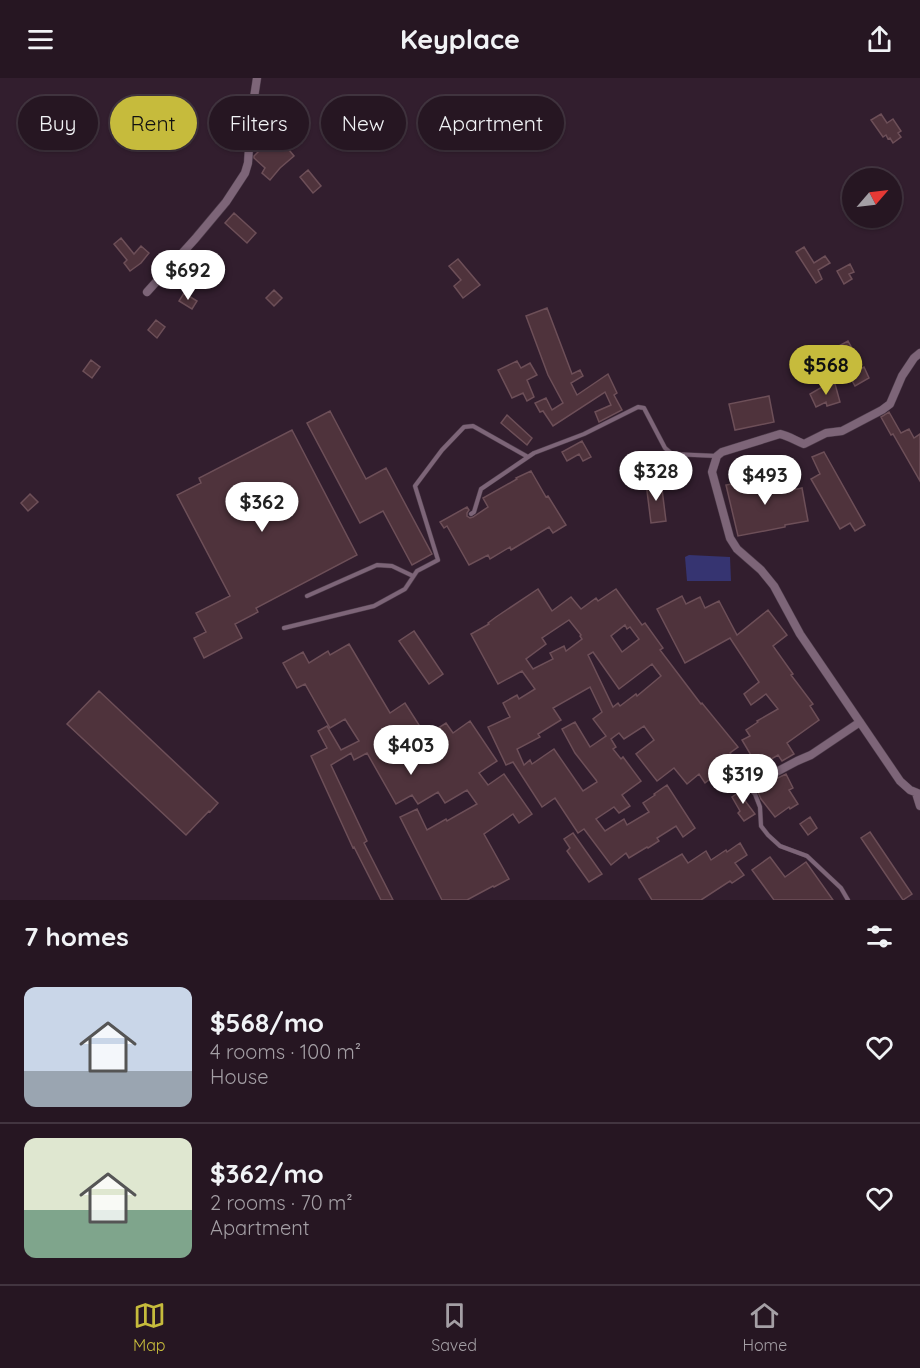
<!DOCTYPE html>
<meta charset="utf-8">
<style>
:root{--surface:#261622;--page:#2e1f2a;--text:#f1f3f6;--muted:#a49fa5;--line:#423540;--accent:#c6bb3c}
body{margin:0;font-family:Quicksand,sans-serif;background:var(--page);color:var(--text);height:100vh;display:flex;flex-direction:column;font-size:22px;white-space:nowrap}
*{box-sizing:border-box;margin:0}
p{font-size:20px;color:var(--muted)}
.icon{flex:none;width:33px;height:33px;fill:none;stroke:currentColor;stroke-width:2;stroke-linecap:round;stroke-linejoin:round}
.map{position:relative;height:822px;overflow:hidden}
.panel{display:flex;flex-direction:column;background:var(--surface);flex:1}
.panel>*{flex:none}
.top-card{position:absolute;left:18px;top:18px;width:600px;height:54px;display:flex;gap:12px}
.needle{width:39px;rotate:62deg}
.controls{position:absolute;left:842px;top:90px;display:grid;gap:12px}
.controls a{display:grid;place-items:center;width:60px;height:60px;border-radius:50%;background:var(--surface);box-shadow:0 2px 4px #0004,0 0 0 2px var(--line);font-size:30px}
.price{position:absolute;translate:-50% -51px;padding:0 14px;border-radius:21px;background:#fff;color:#222;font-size:20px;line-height:39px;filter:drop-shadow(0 2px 3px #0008)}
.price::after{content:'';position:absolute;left:50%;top:36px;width:18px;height:14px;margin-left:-9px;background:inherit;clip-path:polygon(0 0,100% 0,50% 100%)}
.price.current{background:var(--accent);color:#111}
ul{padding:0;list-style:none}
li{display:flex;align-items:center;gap:18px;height:150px;padding:0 24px}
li+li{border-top:2px solid var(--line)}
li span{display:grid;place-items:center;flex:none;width:168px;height:120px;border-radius:12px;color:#555}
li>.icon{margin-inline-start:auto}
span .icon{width:72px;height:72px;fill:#fffc;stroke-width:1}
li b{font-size:26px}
h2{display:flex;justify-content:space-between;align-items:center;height:72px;padding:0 24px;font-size:26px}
.tag{padding:0 21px;border-radius:27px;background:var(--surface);box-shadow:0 2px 4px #0004,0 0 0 2px var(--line);font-size:21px;line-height:54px}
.tag.current{background:var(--accent);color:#111}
header{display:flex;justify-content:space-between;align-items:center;height:78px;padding:0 24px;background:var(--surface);font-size:27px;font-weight:800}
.tabs{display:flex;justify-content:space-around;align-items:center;height:84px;border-top:2px solid var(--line);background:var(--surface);font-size:16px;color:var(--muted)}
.tabs a{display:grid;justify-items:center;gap:3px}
.tabs .current{color:var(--accent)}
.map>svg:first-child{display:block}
.water{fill:#363471}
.building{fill:#4f333c;stroke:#6d4f58;stroke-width:1.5;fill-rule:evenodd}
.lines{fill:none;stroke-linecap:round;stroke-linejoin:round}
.service-casing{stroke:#4e3d4b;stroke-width:5}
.minor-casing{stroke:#4e3d4b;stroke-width:9}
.service{stroke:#7d6578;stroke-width:4}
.minor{stroke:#7d6578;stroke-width:8}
</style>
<header><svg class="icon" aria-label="menu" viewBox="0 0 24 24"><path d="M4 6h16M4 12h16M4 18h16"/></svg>Keyplace<svg class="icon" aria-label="share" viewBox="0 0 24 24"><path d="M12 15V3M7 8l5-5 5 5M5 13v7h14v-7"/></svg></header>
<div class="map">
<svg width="920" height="822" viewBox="0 0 920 822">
<rect width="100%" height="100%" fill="#321e2e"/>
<path class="water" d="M689 477 730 479 731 503H687L685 479Z"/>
<path class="building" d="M554 31 563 42 557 47 548 35Z
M881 36 887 45 893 41 901 53 898 55 901 59 893 65 890 60 888 61 886 57 883 59 871 42Z
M338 45 347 61 334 68 325 53Z
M275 55 294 78 280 90 270 102 262 95 265 90 254 80V78L266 66 265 65Z
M308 92 321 108 313 115 300 99Z
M234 135 256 155 247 165 225 145Z
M121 160 134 176 141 168 149 175 141 185 130 193 124 185 127 182 114 166Z
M804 169 814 185 825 178 830 185 818 192 822 201 816 205 796 174Z
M458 181 480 207 463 220 454 208 461 202 449 188Z
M850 186 854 194 849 196 852 201 844 206 837 193Z
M274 212 282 220 274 228 266 220Z
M184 215 197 223 192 231 179 223Z
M547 230 572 296 580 292 583 298 571 305 577 317 608 296 617 315 614 317 622 332 599 344 595 334 611 327 605 314 553 348 543 333 540 334 535 325 546 320 552 332 563 325 548 297 526 238Z
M156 242 165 249 157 260 148 252Z
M848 263 853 272 836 281 839 287 833 291 829 284 825 286 822 280 836 272 835 270Z
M91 282 100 289 92 300 83 293Z
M517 283 521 290 530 285 537 297 527 302 534 319 527 323 523 315 512 320 498 292Z
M864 289 869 300 855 308 849 297Z
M835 306 840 324 827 328 826 324 816 329 810 316 822 309Z
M769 318 774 344 735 352 729 326Z
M330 333 366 401 386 390 432 476 412 487 383 433 360 445 307 345Z
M889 334 901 355 909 351 914 360 920 356V403L893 356 891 357 881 339Z
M507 337 532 360 527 367 501 345Z
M292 352 357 477 256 530 258 534 235 546 242 560 204 580 194 560 206 554 196 535 230 518 177 417 201 405 199 400Z
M582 363 591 379 583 383 579 376 567 383 562 374Z
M824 374 865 447 855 453 850 445 840 451 811 401 820 396 812 379Z
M531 393 546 419 548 418 566 447 553 455 549 449 511 472 510 469 490 481 488 477 469 487 447 448 444 450 440 444 467 429 469 432 467 435V438L470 440 473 439 488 429 483 420 517 401 516 400Z
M774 398 778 415 802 410 808 443 785 447V449L738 458 726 407Z
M661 403 666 443 651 445 646 405Z
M30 416 38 424 28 433 21 425Z
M538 511 552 533 571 519 581 531 596 520 598 523 616 511 642 547 645 545 663 570 660 572 701 626 702 625 738 669 730 675 741 690 727 701 720 693 705 705 699 696 687 706 674 690 657 703 636 676 654 662 644 648 624 661 619 655 611 661 616 669 613 671 621 681 623 679 641 703 622 717 630 728 619 735 614 729 596 741 605 753 624 741 627 747 649 734 643 725 655 717 654 716 667 707 695 750 683 759 676 748 657 760 659 763 648 770 647 769 629 780 626 775 611 787 584 751 578 755 555 720 542 729 513 684 506 687 488 649 510 639 503 625 517 617 519 621 535 611 522 593 498 606 471 556 489 546 488 545 496 539ZM569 542 581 557 580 558 582 561 566 573 564 568 550 575 553 581 533 591 526 581 546 566 542 560ZM625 547 627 551 630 549 639 561 622 574 611 558ZM593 574 619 611 652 586 661 598 637 618 636 616 620 628 618 625 613 629 588 577ZM590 609 602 634 593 641 606 658 590 669 575 644 562 651 575 675 596 702 597 704 583 713 554 671 532 686 530 682 524 687 517 671 540 659 538 656 561 642 553 630Z
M682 518 686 526 700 519 705 530 719 523 737 557 768 532 787 557 773 568 793 596 791 597 813 626 810 628 819 642 787 665 794 676 782 683 778 677 758 689 742 662 750 658 746 652 758 644 757 643 778 631 766 616 751 627 744 616 759 604 730 560 685 585 657 531Z
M414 553 443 596 429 606 399 563Z
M349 566 390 635 405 625 426 658 446 645 453 655 470 643 497 683 479 695 488 707 504 696 532 736 519 745 513 736 484 756 509 801 494 809 493 808 467 822H442L400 739 417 731 427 752 446 741 447 743 477 726 467 712 445 725 438 714 418 726 412 717 396 726 367 675 354 682 351 675 331 687 367 763 364 765 393 822H381L354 769 353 770 311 678 327 670 318 653 327 648 341 672 359 663 345 641 330 650 305 606 297 610 283 585 303 574 309 585 328 573 330 577Z
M99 613 218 725 210 734 209 733 186 757 67 646Z
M786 696 793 710 789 712 798 726 790 731 789 729 775 739 761 721 757 712 767 705Z
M744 711 749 716 743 720 755 736 744 743 738 735 740 733 732 719Z
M810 739 817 750 808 757 800 746Z
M870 754 912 816 903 822 861 760Z
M573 755 602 796 589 804 567 773 570 770 564 761Z
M740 765 747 777 735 785 744 797 732 805 730 803 701 822H652L639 801 682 776 688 785 706 773 711 782 726 772 727 774Z
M770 779 785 799 806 784 833 822H774L752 792Z"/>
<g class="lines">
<g class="service-casing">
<path id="service" d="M471 436 474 434 481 411 534 375 584 356 638 329 644 330 665 370 672 376 717 378
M307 518 377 487 392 488 413 498
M284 550 374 528 405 511 417 493 438 482 415 408 442 372 464 349 473 348 528 379
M737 698 755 716 760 729 761 748 768 757 780 768 807 778 841 810 848 822"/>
</g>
<g class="minor-casing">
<path id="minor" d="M147 214 195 161 226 124 245 95 248 85 251 39 257 0
M920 275 914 280 902 298 890 326 882 332 842 353 826 355 804 366C796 363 789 358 780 356L722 374 717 378 712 394 730 460 737 471 761 492 774 508 800 556 900 703 910 712 920 716
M767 699 797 683 811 677 860 644
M916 715 920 728"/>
</g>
<use href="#service" class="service"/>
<use href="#minor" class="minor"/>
</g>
</svg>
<div class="controls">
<a><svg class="needle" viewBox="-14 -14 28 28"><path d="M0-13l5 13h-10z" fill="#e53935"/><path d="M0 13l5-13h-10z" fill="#a49fa5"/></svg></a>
</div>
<b class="price" style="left:188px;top:223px">$692</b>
<b class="price current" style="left:826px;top:318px">$568</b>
<b class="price" style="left:656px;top:424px">$328</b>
<b class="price" style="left:765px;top:428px">$493</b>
<b class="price" style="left:262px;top:455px">$362</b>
<b class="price" style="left:411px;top:698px">$403</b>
<b class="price" style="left:743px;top:727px">$319</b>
<div class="top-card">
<a class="tag">Buy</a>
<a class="tag current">Rent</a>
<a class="tag">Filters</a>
<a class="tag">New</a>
<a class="tag">Apartment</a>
</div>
</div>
<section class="panel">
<h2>7 homes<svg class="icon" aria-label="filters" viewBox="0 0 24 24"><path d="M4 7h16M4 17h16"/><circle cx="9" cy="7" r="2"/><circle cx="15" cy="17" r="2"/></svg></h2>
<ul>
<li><span style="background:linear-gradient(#c9d6e8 70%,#9aa5b1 0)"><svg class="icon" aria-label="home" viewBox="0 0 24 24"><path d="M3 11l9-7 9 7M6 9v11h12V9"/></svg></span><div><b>$568/mo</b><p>4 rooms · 100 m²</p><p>House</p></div><svg class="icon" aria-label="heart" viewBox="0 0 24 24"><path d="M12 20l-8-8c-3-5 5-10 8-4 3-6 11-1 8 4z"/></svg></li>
<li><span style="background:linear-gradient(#dfe7d0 60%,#7fa58c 0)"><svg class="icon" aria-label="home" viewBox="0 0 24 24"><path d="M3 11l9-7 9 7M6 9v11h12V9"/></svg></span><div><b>$362/mo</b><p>2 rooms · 70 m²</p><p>Apartment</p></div><svg class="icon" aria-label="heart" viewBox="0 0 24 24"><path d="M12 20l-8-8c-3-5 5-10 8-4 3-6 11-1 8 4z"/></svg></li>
</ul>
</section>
<nav class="tabs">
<a class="current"><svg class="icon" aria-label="map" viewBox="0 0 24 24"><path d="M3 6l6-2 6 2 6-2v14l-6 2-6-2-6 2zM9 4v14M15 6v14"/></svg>Map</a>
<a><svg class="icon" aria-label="saved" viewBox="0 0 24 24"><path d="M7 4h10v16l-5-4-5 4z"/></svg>Saved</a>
<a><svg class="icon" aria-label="home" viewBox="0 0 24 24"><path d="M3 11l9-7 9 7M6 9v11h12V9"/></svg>Home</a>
</nav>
